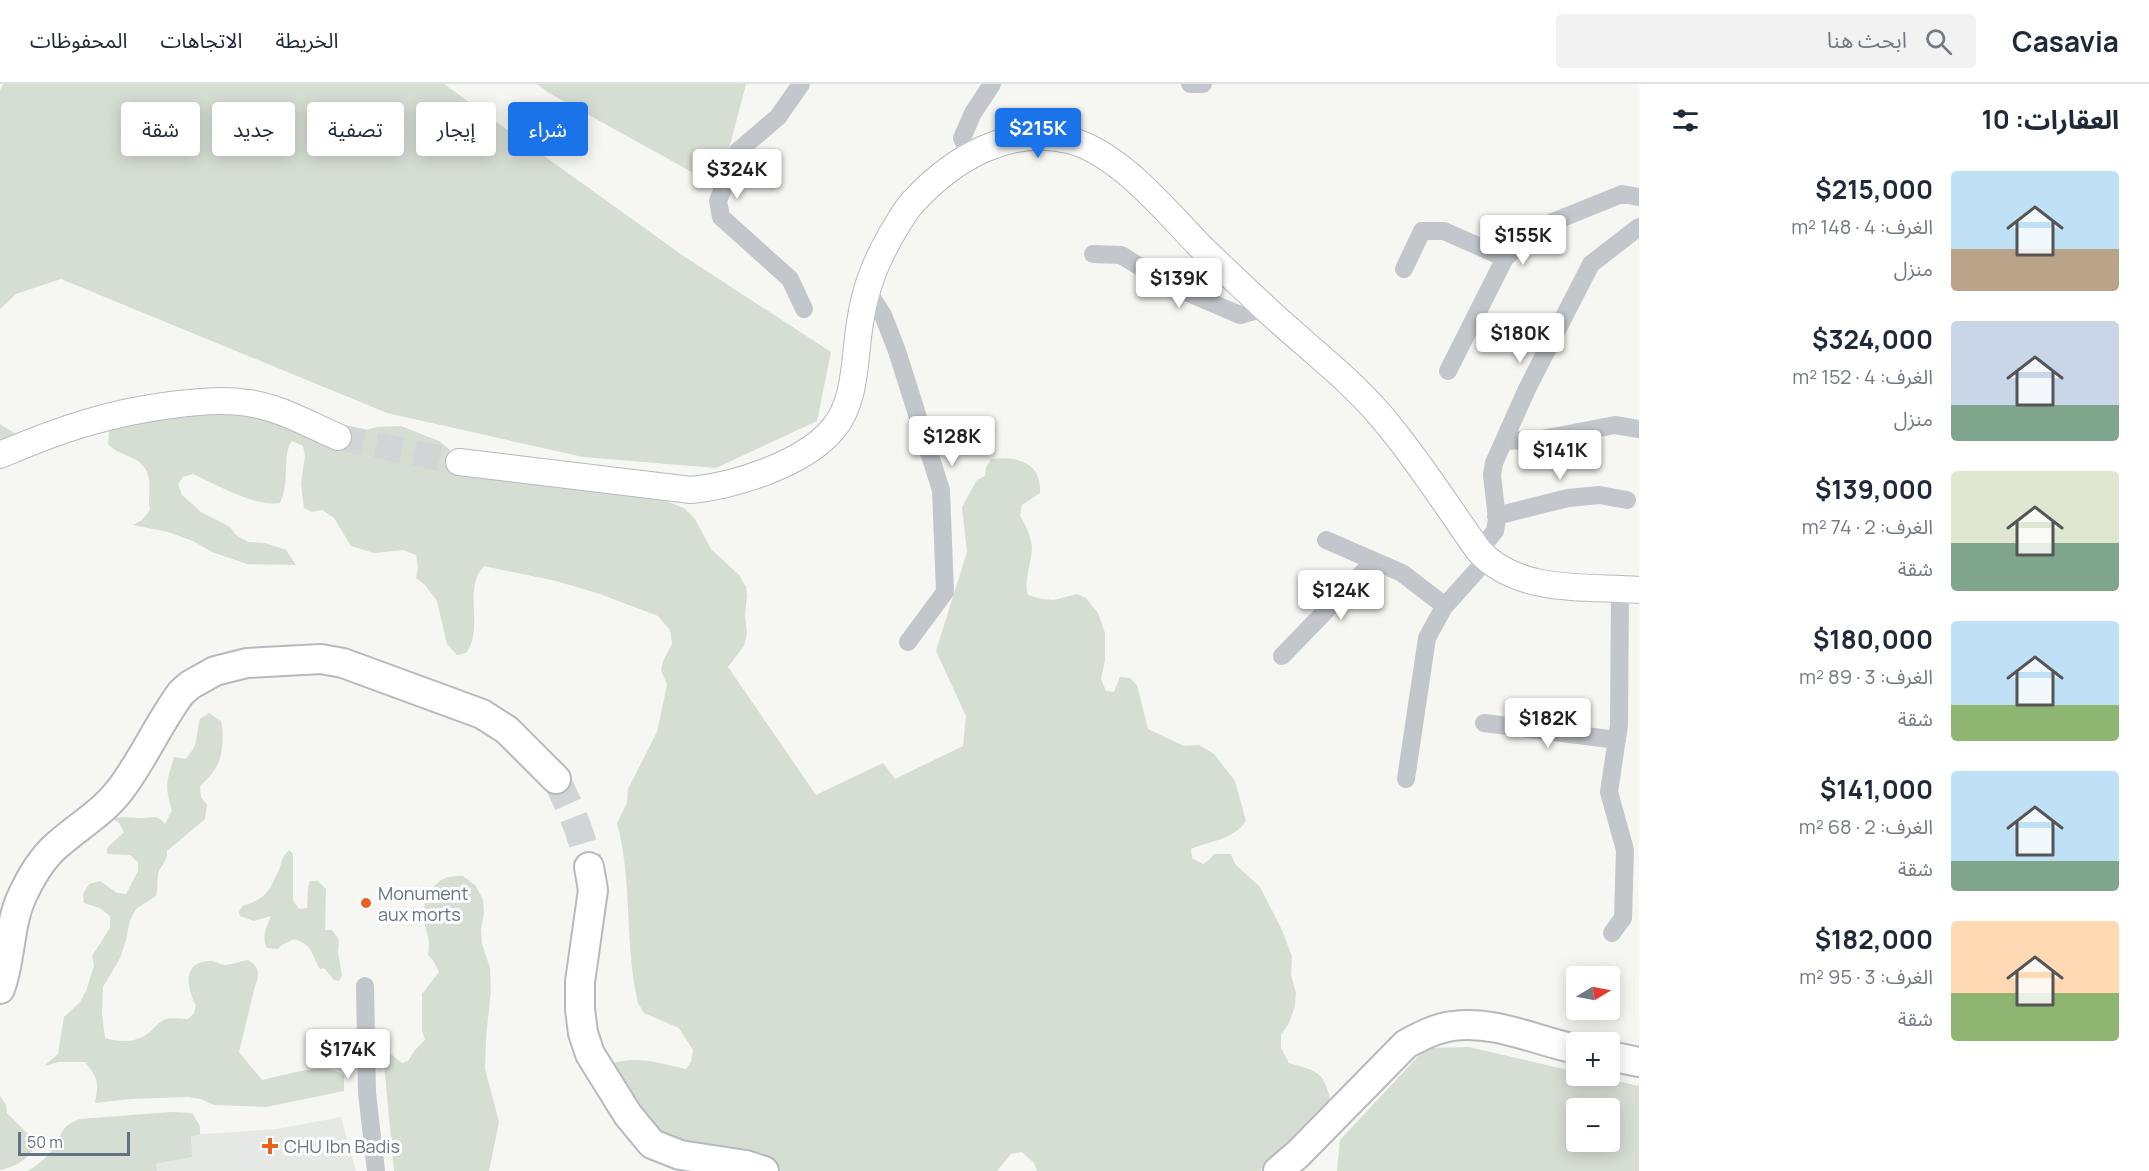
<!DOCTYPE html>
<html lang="ar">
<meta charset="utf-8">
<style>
:root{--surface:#fff;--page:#f2f2f3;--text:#1f2937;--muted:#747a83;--line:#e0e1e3;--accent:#1a73e8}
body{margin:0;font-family:Manrope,"Noto Sans Arabic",sans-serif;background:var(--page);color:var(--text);direction:rtl;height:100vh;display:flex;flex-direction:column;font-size:22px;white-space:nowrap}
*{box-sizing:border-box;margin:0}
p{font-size:20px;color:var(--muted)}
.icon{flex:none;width:33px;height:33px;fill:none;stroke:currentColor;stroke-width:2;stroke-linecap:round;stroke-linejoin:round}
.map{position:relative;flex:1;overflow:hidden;direction:ltr}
.panel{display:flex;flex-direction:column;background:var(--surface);width:510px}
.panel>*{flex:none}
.hud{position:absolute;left:18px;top:18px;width:570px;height:54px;direction:rtl;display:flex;gap:12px}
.needle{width:39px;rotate:80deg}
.fabs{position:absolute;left:1566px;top:882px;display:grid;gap:12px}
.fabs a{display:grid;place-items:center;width:54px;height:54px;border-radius:6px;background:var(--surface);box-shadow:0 3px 15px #0003;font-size:30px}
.scale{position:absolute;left:18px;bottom:15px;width:112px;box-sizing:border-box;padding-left:6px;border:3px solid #647384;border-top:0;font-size:16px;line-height:21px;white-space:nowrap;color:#647384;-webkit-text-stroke:4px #fff;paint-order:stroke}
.price{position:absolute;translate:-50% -51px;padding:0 14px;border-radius:6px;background:#fff;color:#222;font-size:20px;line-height:39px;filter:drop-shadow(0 2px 3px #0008)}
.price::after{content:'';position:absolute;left:50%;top:36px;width:18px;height:14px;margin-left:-9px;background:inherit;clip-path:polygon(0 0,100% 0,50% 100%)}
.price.selected{background:var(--accent);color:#fff}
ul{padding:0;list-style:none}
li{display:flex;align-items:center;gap:18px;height:150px;padding:0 30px}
li span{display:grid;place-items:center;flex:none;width:168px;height:120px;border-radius:6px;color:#555}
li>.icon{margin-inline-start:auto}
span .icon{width:72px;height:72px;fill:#fffc;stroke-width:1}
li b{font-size:26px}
h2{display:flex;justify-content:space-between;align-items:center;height:72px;padding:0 30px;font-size:26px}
.chip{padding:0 21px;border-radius:6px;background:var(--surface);box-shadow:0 3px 15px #0003;font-size:21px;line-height:54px}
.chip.selected{background:var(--accent);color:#fff}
header{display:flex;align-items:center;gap:36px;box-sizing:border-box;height:84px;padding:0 30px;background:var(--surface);border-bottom:2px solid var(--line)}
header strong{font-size:28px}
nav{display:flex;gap:33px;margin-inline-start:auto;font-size:21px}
.search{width:420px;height:54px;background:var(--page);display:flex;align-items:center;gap:15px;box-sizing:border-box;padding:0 21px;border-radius:6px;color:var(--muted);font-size:22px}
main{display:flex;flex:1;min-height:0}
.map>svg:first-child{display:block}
.built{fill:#e6e8e6}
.green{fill:#d6ddd3;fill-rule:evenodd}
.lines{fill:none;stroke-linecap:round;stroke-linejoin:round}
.secondary-tunnel{stroke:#d2d5d6;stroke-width:26;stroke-dasharray:26 13;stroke-linecap:butt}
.primary-tunnel{stroke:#d2d5d6;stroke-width:28;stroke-dasharray:28 14;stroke-linecap:butt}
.secondary-casing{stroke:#b5babf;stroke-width:28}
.primary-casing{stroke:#b6babe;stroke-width:32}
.street{stroke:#c3c6ca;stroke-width:18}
.secondary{stroke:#fff;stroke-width:26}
.primary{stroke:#fff;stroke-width:28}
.poi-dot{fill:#e86221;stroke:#fff;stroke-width:2}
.labels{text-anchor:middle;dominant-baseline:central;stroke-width:6;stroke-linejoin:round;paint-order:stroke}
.poi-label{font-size:18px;fill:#647384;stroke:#fff;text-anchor:start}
</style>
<header>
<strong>Casavia</strong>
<div class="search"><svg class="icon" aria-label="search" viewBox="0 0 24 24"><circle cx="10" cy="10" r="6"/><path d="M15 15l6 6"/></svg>ابحث هنا</div>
<nav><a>الخريطة</a><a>الاتجاهات</a><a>المحفوظات</a></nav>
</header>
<main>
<section class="panel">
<h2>العقارات: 10<svg class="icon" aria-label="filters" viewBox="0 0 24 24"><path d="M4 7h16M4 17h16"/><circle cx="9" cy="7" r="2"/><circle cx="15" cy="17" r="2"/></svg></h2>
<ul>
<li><span style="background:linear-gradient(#bfe0f5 65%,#b9a48a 0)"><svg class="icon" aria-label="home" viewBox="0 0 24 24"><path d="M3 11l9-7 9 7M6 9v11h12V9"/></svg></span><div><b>$215,000</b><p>الغرف: 4 · 148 m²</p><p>منزل</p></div></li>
<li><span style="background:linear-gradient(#c9d6e8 70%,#7fa58c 0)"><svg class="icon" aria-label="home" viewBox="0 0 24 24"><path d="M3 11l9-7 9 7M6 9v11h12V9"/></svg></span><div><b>$324,000</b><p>الغرف: 4 · 152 m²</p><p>منزل</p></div></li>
<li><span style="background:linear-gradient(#dfe7d0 60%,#7fa58c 0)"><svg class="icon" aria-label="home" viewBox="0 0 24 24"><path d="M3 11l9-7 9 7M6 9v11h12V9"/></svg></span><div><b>$139,000</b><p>الغرف: 2 · 74 m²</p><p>شقة</p></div></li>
<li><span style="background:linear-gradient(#bfe0f5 70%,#8fb573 0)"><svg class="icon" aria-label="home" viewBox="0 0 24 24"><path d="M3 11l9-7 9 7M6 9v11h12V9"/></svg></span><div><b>$180,000</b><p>الغرف: 3 · 89 m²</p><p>شقة</p></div></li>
<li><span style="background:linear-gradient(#bfe0f5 75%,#7fa58c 0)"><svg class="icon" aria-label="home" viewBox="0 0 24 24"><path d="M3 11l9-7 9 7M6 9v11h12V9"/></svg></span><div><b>$141,000</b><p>الغرف: 2 · 68 m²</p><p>شقة</p></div></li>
<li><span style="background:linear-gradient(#ffd9b3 60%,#8fb573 0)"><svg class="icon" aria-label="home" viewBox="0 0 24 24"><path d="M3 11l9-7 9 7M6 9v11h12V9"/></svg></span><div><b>$182,000</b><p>الغرف: 3 · 95 m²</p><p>شقة</p></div></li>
</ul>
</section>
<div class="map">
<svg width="1639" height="1087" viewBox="0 0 1639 1087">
<rect width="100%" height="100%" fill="#f6f6f2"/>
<path class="built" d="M341 1033 356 1087H157L156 1080 192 1073 191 1051 277 1045Z"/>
<path class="green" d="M3 0H444L682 171 831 268 817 337 716 384 583 373 387 329 61 195 16 210 0 225V6Z
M537 0H746L719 103 549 9Z
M224 329 253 331 338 353 377 343 401 342 439 357 450 366 464 385 658 414 684 424 695 435 711 465 739 491 746 503 747 512 745 531 747 550 744 562 728 583 816 711 883 679 895 695 963 662 966 632 936 567 967 468 962 423 977 396 985 392 986 384 991 375C1017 372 1042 378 1040 409L1022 421 1020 431C1025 440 1031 452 1032 463 1032 480 1023 495 1028 511L1042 515 1054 516 1077 510 1086 514 1098 529 1105 549V576L1101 595 1106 607 1114 608 1120 593 1130 594 1137 601 1148 645 1184 662 1199 661 1214 670 1235 697 1246 737C1232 757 1211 756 1191 765L1192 774 1203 780 1209 776 1214 770H1231L1235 780 1260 803 1282 846 1292 873 1291 891 1296 909 1295 922 1289 939 1281 951V964L1289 979C1318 987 1325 988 1331 1020L1260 1087H1037L1034 1079 1022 1068 1011 1070 997 1087H782L762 1079 663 1055 606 982C634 970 657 979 686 985L691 978 693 966 679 944 644 929 638 919C624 860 633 798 617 739L627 719 628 705 657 648 667 601 661 586 663 577 672 560 670 546 658 532 600 510 556 497 484 482C462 504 485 544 466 569L457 571 447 560 437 517 425 501 416 494 418 484 416 471 403 466 374 469 351 462 334 434 322 426 312 428 304 424 301 400 305 372 303 362 292 357C281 373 291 397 280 419 255 423 217 401 193 390L183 393 178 400 182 411 201 428 230 443 236 451 248 458 265 459 286 466 296 481 247 480 212 468 193 457 168 448 133 441 142 436 150 426C147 413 152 400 147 388 140 371 119 373 108 360L110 341 199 330Z
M0 340 24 355 0 366Z
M209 629 221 637C224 649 223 668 218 680 214 688 206 696 200 703L201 713 207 721 205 735 167 767C167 780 160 781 158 791 157 798 158 805 156 812L136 825 130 836 126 856 120 874 103 903 102 930 105 954C123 959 139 959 153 945 157 941 159 938 164 936 171 933 180 935 188 935L194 929 196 922C187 904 181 877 211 877 216 877 220 881 225 881 231 881 240 877 248 876 260 883 260 891 255 902L239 968 262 996C283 992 328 976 344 992V1007L266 1023 214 1021 201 1015 188 1013 131 1015 95 1019C99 998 98 994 85 978H59L44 982 58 970 64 933 80 918 86 907 94 882 92 872 110 844V832L100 824 84 819 83 810 89 800 100 797 117 809 126 810 138 787V778L130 771 107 770V764L124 748 119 739 113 735C123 732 128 734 138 734 150 735 157 729 165 740L172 726C164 700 167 698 174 673L185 675C200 661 195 652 200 635Z
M289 766 293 770V816L299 825 307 824 308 804 310 797H318L326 805 325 846H332L339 856 338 868 342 892 339 897 334 896 324 884 320 885C311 871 314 861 294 855L282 861 278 865 267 864C261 854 267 841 271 832L254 837 240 832 239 828 242 822C267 815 270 806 280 783 282 776 283 772 289 766Z
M463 792 476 802 483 816 484 830 481 844 482 860 490 884 491 906 486 954 485 985 499 1038 489 1087H394L383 969 387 967 402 979 408 977 415 966 425 956 422 947V910L439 888 433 876 428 871C431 851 426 852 424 834 421 819 433 796 449 793 453 792 459 792 463 792Z
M1469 963 1576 988V992H1593L1639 1002V1087H1337L1340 1056 1426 964ZM1576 1024H1610V1058H1576Z
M0 1012 6 1021 7 1029 31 1053 38 1055C32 1073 19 1082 0 1086Z
M171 1028 192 1029 200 1042V1051L191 1052 192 1073 156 1080 157 1087H28C37 1081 46 1075 53 1065 63 1050 60 1042 80 1035Z"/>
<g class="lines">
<path class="secondary-tunnel" d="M338 353 459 378"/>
<path class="primary-tunnel" d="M556 695C571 724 582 751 589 783"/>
<g class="secondary-casing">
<path id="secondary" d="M0 371C58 346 108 329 171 321 196 318 223 315 248 319 279 323 310 341 338 353
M459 378 691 406C734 402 804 380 833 345 857 317 854 273 860 239 865 202 878 172 897 141 902 133 907 124 914 117 954 74 1008 42 1069 56 1119 69 1164 125 1199 161 1220 182 1242 202 1263 222 1305 262 1354 297 1390 343 1422 382 1449 425 1479 467 1519 510 1584 502 1639 506"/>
</g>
<g class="primary-casing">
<path id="primary" d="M589 783 593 806 580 898V925L583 949 590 970 628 1031 652 1060 680 1071 746 1081 764 1087
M0 905C12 873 8 839 24 808 33 789 45 770 62 757 82 740 104 727 120 706 143 676 158 640 181 609L190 601 215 587 247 579 321 575 343 579 482 630 507 646 556 695
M1610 972 1639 978
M1278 1087 1298 1070 1406 960C1421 952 1436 944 1453 942 1494 936 1537 957 1576 965"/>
</g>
<path class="street" d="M801 0 778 33 738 67 718 117 721 133 790 195 804 225
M1190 0H1203
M970 71 962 54 973 29 992 0
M1093 170 1121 171 1170 201 1240 231 1265 224
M1404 185 1422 147H1444L1505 174
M867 206 883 231 897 267 941 406 945 508 908 558
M1448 287 1505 174 1540 143 1622 110 1639 113
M1504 357 1537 356 1615 341 1639 345
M1496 432 1568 414 1599 411 1627 416
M1326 456 1402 489 1445 522
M1479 467 1495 447 1497 435 1492 391 1494 379 1527 305 1591 180 1639 143
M1282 572 1374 477
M1484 639 1617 656
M1406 695 1427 554 1444 523 1487 475
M1612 849 1623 834 1625 766 1609 708 1619 641 1620 505
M365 902 367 1009 376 1087"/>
<use href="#secondary" class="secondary"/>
<use href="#primary" class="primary"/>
</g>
<g class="poi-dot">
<circle cx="366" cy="819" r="6"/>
<path d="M267 1053h6v6h6v6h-6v6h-6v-6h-6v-6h6z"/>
</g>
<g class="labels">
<g class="poi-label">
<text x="378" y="809">Monument<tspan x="378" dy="21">aux morts</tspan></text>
<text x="284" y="1062">CHU Ibn Badis</text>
</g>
</g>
</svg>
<div class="fabs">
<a><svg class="needle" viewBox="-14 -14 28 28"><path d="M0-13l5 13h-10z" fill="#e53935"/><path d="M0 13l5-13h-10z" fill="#747a83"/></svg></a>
<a>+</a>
<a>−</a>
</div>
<div class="scale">50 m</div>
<b class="price selected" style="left:1038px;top:75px">$215K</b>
<b class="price" style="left:737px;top:116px">$324K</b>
<b class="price" style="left:1523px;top:182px">$155K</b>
<b class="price" style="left:1179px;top:225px">$139K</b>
<b class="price" style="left:1520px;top:280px">$180K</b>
<b class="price" style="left:952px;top:383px">$128K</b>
<b class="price" style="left:1560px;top:397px">$141K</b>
<b class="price" style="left:1341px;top:537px">$124K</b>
<b class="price" style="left:1548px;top:665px">$182K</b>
<b class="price" style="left:348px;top:996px">$174K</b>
<div class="hud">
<a class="chip selected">شراء</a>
<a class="chip">إيجار</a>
<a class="chip">تصفية</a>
<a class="chip">جديد</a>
<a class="chip">شقة</a>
</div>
</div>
</main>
